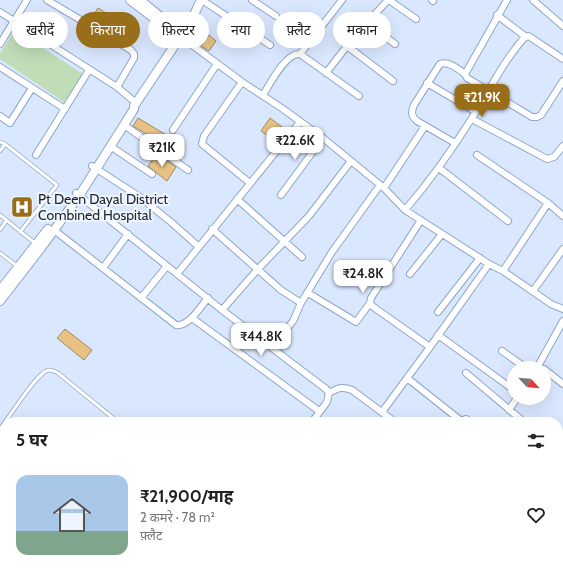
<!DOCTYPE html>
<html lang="hi">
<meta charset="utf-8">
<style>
:root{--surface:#fff;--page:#f6f6f6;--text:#222;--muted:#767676;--accent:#986e1a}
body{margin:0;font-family:Cabin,"Noto Sans Devanagari",sans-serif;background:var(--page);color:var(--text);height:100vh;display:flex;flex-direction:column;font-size:15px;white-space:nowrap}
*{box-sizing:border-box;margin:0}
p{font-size:13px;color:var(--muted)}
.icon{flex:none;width:22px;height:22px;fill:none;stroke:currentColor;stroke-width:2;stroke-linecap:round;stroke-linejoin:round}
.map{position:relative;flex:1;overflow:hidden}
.sheet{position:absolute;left:0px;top:417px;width:563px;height:156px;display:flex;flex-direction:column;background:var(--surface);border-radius:16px 16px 0 0;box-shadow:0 4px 16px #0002}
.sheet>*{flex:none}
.hud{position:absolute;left:12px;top:12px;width:539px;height:36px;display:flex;gap:8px}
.needle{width:26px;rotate:116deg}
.tools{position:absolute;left:507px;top:361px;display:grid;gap:8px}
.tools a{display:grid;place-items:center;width:44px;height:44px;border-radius:50%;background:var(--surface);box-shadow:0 4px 16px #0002;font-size:20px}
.price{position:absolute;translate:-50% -34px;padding:0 9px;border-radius:8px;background:#fff;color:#222;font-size:13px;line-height:26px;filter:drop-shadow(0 1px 2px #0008)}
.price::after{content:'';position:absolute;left:50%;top:24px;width:12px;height:9px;margin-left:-6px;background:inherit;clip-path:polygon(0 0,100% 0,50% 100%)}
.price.active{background:var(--accent);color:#fff}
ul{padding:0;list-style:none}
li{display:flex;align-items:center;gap:12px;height:100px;padding:0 16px}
li span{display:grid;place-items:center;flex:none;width:112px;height:80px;border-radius:12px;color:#555}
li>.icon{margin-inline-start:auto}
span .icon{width:48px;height:48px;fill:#fffc;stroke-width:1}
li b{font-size:17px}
h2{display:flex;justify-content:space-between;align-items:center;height:48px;padding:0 16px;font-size:17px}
.chip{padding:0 14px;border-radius:18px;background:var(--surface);box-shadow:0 4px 16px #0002;font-size:14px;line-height:36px}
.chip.active{background:var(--accent);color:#fff}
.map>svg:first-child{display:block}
.green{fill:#c0ddb8}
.building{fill:#e7c283;stroke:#9f8965}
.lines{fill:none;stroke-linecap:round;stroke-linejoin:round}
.service-casing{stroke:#8fa5c8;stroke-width:4.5}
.minor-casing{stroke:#8fa5c8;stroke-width:8}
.tertiary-casing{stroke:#8fa5c8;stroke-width:10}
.service{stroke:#fff;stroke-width:3}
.minor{stroke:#fff;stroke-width:6}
.tertiary{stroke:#fff;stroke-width:8}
.labels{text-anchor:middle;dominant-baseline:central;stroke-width:4;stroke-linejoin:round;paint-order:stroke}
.poi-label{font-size:14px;fill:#1b2431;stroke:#f0f5fc;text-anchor:start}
</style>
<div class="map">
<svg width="563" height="573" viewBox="0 0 563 573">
<rect width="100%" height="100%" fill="#dae8ff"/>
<path class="green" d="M15 30 83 74 64 102 0 59V53Z"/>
<path class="building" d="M98 8 106 13 99 24 91 19Z
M209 35 216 41 209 51 201 46Z
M138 118 173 139 168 147 133 126Z
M270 118 286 130 277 143 261 131Z
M155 157 161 161 163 158 176 167 167 181 148 166Z
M65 329 92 350 84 360 57 338Z"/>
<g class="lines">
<g class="service-casing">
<path id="service" d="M0 142 5 144 57 185 20 232
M0 151 5 144
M0 215 36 244
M0 230 6 221
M0 253 17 266
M5 422C13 412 38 371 49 370 52 370 56 372 58 373L113 418 115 422
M0 429 5 422
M0 483 5 487
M0 532 5 524
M0 565 9 573"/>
</g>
<g class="minor-casing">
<path id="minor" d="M47 0 131 50 134 54V58L117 87
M202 0 270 45
M252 0 276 16
M389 0 416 19
M432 0 433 1
M507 0 468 69 465 74 467 78 532 117H537L541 115 563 81
M533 0 563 26
M0 12 117 87 136 103
M497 15 526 37
M367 23 395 44
M180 38 184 39 242 82 283 109 323 138 384 188 405 210 489 264 503 271 551 304 563 309
M0 44 27 0
M347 46 393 81
M300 54 342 0
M0 67 65 109
M326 73 354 37 388 0
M242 82 204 136 202 144 250 183
M427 83 476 112
M263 95C270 84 286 52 300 54L359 96
M0 116 10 123 32 88
M472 119 547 159 554 157 563 146
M124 125 188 170
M173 130 217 64
M455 143 417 121C411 116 411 112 414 105L440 64C449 61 458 69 465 74
M110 146 152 174
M36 155 89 70
M477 155 548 203 563 216
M92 166 140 197 172 223 199 247
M439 168 508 221
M384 188 425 126
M76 193 222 310 326 389 329 393 327 402 312 422
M281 195 323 138
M237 199 302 257
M405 210C430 181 452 150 472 118 489 91 503 62 524 38L528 36 530 37 563 59
M421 220 371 298 370 303 372 306 430 347
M212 229 281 290 301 303
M54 230 176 325C189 327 200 307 208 298
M103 268 128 234
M503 271 548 203
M177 274 300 122
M410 274 442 234
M533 291 563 249
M308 293 356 322 370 303
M141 298 167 266
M222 310 258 269 309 216 351 161
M438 312 480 258
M192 318 319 411
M438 335 514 390
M272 348 293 321 301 303 332 252 380 185
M502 351 526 368
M537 368 563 321
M544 369 563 384
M466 373 524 422
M407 378 460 420
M329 393C338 388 342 386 352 390L395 422
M509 410 517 398
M382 412 430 347 489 264
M459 422 466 419 472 422
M558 505 563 500
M558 539 563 541
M350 568 354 573
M484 568 490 573
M188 573 192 568
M256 573 258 568
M368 573 374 568
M532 573 538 568"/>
</g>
<g class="tertiary-casing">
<path id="tertiary" d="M130 0 180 38
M140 0 161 17
M0 290 48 229
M0 301 41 248 79 196 124 125 134 109V106L191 21 201 0"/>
</g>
<use href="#service" class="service"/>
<use href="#minor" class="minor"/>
<use href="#tertiary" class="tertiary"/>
</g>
<defs>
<g id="hospital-square" transform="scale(1.15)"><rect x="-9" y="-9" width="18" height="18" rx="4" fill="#986e1a" stroke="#f0f5fc"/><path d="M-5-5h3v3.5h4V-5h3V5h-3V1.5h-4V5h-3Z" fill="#fff"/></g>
</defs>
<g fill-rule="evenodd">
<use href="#hospital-square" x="22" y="207"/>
</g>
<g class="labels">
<g class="poi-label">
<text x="38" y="199">Pt Deen Dayal District<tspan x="38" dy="16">Combined Hospital</tspan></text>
</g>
</g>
</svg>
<div class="tools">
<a><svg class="needle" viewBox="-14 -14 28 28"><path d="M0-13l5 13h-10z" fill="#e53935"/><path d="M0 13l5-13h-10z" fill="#767676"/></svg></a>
</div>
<b class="price active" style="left:482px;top:118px">₹21.9K</b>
<b class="price" style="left:295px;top:161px">₹22.6K</b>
<b class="price" style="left:162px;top:168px">₹21K</b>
<b class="price" style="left:363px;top:294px">₹24.8K</b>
<b class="price" style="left:261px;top:357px">₹44.8K</b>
<div class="hud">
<a class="chip">खरीदें</a>
<a class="chip active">किराया</a>
<a class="chip">फ़िल्टर</a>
<a class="chip">नया</a>
<a class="chip">फ़्लैट</a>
<a class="chip">मकान</a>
</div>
<section class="sheet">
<h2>5 घर<svg class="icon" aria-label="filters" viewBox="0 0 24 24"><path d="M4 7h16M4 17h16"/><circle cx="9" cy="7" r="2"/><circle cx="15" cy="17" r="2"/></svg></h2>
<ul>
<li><span style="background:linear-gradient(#a9c7e8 70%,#7fa58c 0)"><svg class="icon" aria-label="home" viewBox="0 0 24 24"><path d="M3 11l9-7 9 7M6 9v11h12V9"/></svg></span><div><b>₹21,900/माह</b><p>2 कमरे · 78 m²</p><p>फ़्लैट</p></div><svg class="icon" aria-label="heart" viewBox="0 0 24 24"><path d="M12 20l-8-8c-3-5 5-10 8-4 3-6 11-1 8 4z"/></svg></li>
</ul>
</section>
</div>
